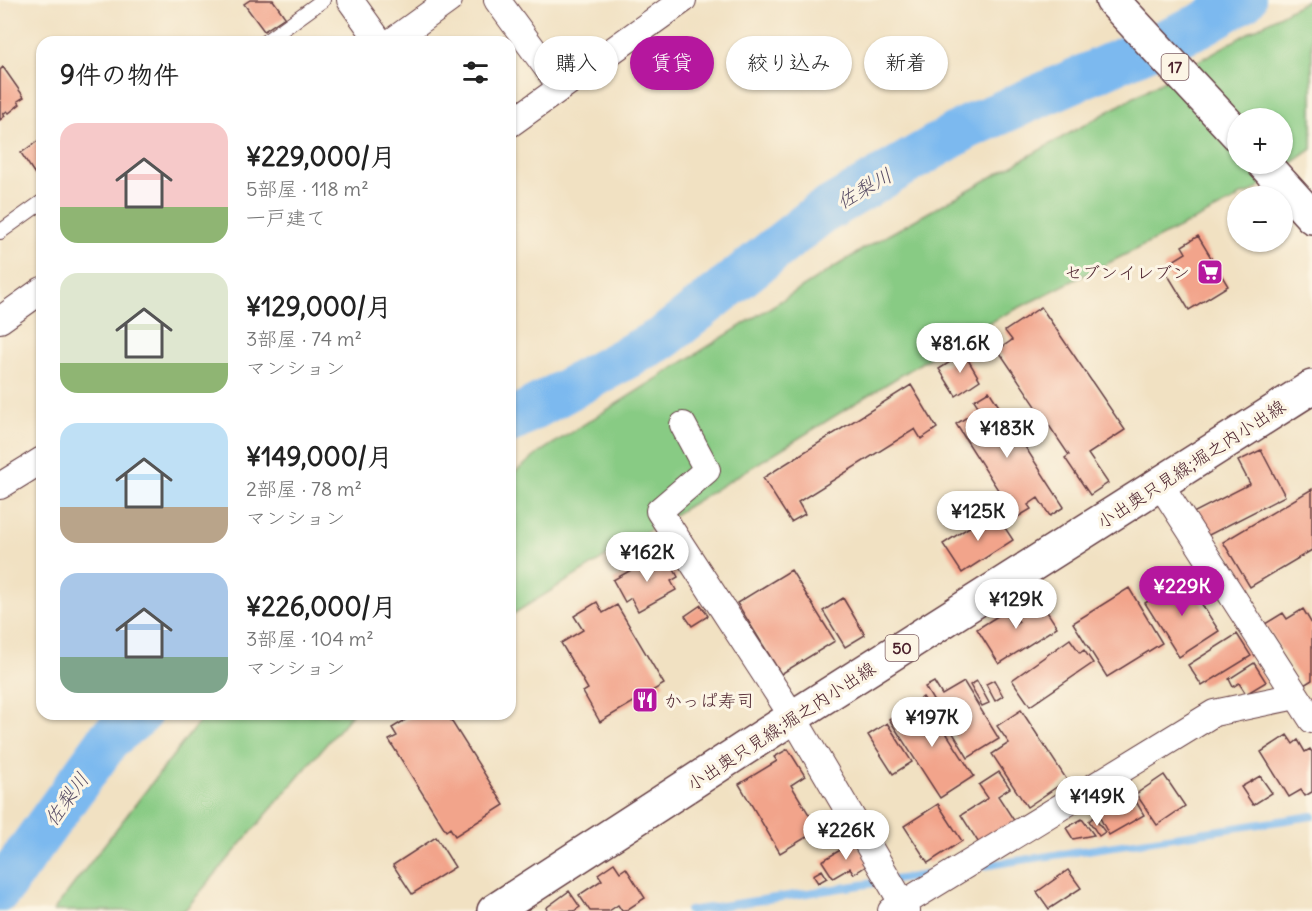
<!DOCTYPE html>
<html lang="ja">
<meta charset="utf-8">
<style>
:root{--surface:#fff;--page:#f6f6f6;--text:#222;--muted:#767676;--accent:#b5179e}
body{margin:0;font-family:Delius,"Klee One",sans-serif;background:var(--page);color:var(--text);height:100vh;display:flex;flex-direction:column;font-size:22px;white-space:nowrap}
*{box-sizing:border-box;margin:0}
p{font-size:20px;color:var(--muted)}
.icon{flex:none;width:33px;height:33px;fill:none;stroke:currentColor;stroke-width:2;stroke-linecap:round;stroke-linejoin:round}
.map{position:relative;flex:1;overflow:hidden}
.side{position:absolute;left:36px;top:36px;width:480px;height:684px;display:flex;flex-direction:column;background:var(--surface);border-radius:18px;box-shadow:0 2px 4px #0004}
.side>*{flex:none}
.hud{position:absolute;left:534px;top:36px;width:570px;height:54px;display:flex;gap:12px}
.controls{position:absolute;left:1227px;top:108px;display:grid;gap:12px}
.controls a{display:grid;place-items:center;width:66px;height:66px;border-radius:50%;background:var(--surface);box-shadow:0 2px 4px #0004;font-size:30px}
.price{position:absolute;translate:-50% -51px;padding:0 14px;border-radius:21px;background:#fff;color:#222;font-size:20px;line-height:39px;filter:drop-shadow(0 2px 3px #0008)}
.price::after{content:'';position:absolute;left:50%;top:36px;width:18px;height:14px;margin-left:-9px;background:inherit;clip-path:polygon(0 0,100% 0,50% 100%)}
.price.active{background:var(--accent);color:#fff}
ul{padding:0;list-style:none}
li{display:flex;align-items:center;gap:18px;height:150px;padding:0 24px}
li span{display:grid;place-items:center;flex:none;width:168px;height:120px;border-radius:18px;color:#555}
li>.icon{margin-inline-start:auto}
span .icon{width:72px;height:72px;fill:#fffc;stroke-width:1}
li b{font-size:26px}
h2{display:flex;justify-content:space-between;align-items:center;height:72px;padding:0 24px;font-size:26px}
.chip{padding:0 21px;border-radius:27px;background:var(--surface);box-shadow:0 2px 4px #0004;font-size:21px;line-height:54px}
.chip.active{background:var(--accent);color:#fff}
.map>svg:first-child{display:block}
.green{fill:#88cb84;stroke:#697558;stroke-width:1.5;fill-rule:evenodd}
.lines{fill:none;stroke-linecap:round;stroke-linejoin:round}
.stream{stroke:#7cb9ef;stroke-width:8}
.river{stroke:#7cb9ef;stroke-width:44}
.building{fill:#f2a48b}
.lane-casing{stroke:#633c42;stroke-width:16}
.street-casing{stroke:#633c42;stroke-width:28}
.primary-casing{stroke:#633c42;stroke-width:36}
.highway-casing{stroke:#633c42;stroke-width:36}
.lane{stroke:#fff;stroke-width:14}
.street{stroke:#fff;stroke-width:26}
.primary{stroke:#fff;stroke-width:33}
.highway{stroke:#fff;stroke-width:33}
.labels{text-anchor:middle;dominant-baseline:central;stroke-width:6;stroke-linejoin:round;paint-order:stroke}
.shield{fill:#fcf5e5;stroke:#7f5f63;stroke-width:1.5}
.shield-label{font-size:16px;font-weight:bold;fill:#4a1f2b}
.poi-label{font-size:18px;fill:#4a1f2b;stroke:#fcf5e5;text-anchor:end}
.street-label{font-size:18px;fill:#4a1f2b;stroke:#fcf5e5}
.water-label{font-size:20px;font-style:italic;fill:#594d66;stroke:#fcf5e5}
</style>
<div class="map">
<svg width="1312" height="911" viewBox="0 0 1312 911">
<rect width="100%" height="100%" fill="#fcf5e5"/>
<filter id="ink" filterUnits="userSpaceOnUse"><feTurbulence type="fractalNoise" baseFrequency=".0167" numOctaves="2"/><feDisplacementMap in="SourceGraphic" scale="12" xChannelSelector="R" yChannelSelector="G"/><feConvolveMatrix kernelMatrix="1 2 1 2 8 2 1 2 1" color-interpolation-filters="sRGB"/></filter>
<filter id="wash" filterUnits="userSpaceOnUse"><feTurbulence type="fractalNoise" baseFrequency=".008" numOctaves="4" result="noise"/><feDisplacementMap in="SourceGraphic" scale="24" xChannelSelector="R" yChannelSelector="G"/><feGaussianBlur stdDeviation="1.35" result="paint"/><feColorMatrix in="noise" values="0 0 0 0 0 0 0 0 0 0 0 0 0 0 0 0 0 1.4 0 .05"/><feComposite in="paint" operator="in"/></filter>
<g filter="url(#wash)">
<rect width="100%" height="100%" fill="#f1e1c2"/>
<path class="green" d="M1307 0H1312V149L1250 193 1238 196 1237 199 976 329 510 616V476L543 450 865 248ZM1238 118H1282V164H1238Z
M205 714H352L184 911H53Z"/>
<g class="lines">
<path class="stream" d="M982 866 1312 816
M689 911 934 874"/>
<path class="river" d="M510 421 664 337 818 215 968 127 1201 25 1244 0
M0 890 110 738 140 714"/>
</g>
<g id="blocks">
<path class="building" d="M250 0H273L285 17 264 31 244 4Z
M3 67 24 97 18 101 20 104 9 113 7 111 3 114 5 116 0 120V70Z
M42 138V185L21 153Z
M1198 236 1228 286 1189 310 1163 267 1186 253 1182 246Z
M1041 307 1125 430 1088 454 1108 483 1090 495 1065 458 1069 455 998 350 1012 340 1005 331Z
M964 353 980 380 956 396 939 369Z
M911 385 937 428 921 439 915 429 798 502 805 514 791 522 763 478Z
M989 391 1064 507 1050 516 1038 498 1028 505 1031 509 1016 518 956 424 980 409 974 400Z
M1261 450 1285 496 1205 537 1193 513 1250 484 1238 461Z
M1312 489V550L1250 587 1223 542Z
M994 511 1013 540 962 573 943 544Z
M660 554 666 567 671 564 678 577 671 581 676 590 638 611 631 598 625 602 613 580Z
M791 570 835 641 781 674 737 603Z
M1185 578 1219 631 1179 657 1145 603Z
M1129 588 1162 643 1107 677 1073 623Z
M1028 596 1038 612 1044 607 1057 627 999 664 977 629 1004 612 1013 626 1019 622 1009 608Z
M843 598 865 635 845 647 823 611Z
M597 602 603 613 617 605 664 684 600 722 583 692 588 689 561 643 583 630 574 616Z
M701 605 708 616 692 626 685 616Z
M1303 609 1312 624V680L1304 685 1265 624 1283 613 1287 619Z
M1237 634 1251 656 1202 686 1188 665Z
M1070 639 1080 653 1084 650 1093 663 1030 706 1012 680Z
M1254 663 1266 682 1246 694 1239 683 1233 687 1229 679Z
M994 680 1003 696 995 701 986 684Z
M977 681 989 703 982 706 970 685Z
M934 682 942 695 964 682 999 739 968 758 925 687Z
M923 697 974 776 940 798 889 719Z
M1021 710 1067 780 1027 807 992 754 1009 743 997 726Z
M415 714H447L504 805 455 836 450 828 446 831 389 740 397 736 392 728Z
M887 723 912 762 893 774 868 735Z
M1287 735 1293 744 1298 740 1305 752 1310 749 1312 752V792L1305 796 1301 790 1289 797 1261 752Z
M788 749 805 776 791 785 816 826 807 831 810 835 780 853 739 784 777 761 774 757Z
M999 772 1010 788 998 796 1015 822 980 845 961 815 988 798 979 785Z
M1164 775 1185 806 1157 825 1136 794Z
M1260 776 1272 793 1253 805 1241 787Z
M1124 791 1130 800 1134 798 1144 815 1109 835 1098 814 1109 808 1111 812 1117 808 1112 798Z
M938 804 962 841 928 863 904 826Z
M1094 817 1105 832 1099 836 1089 821Z
M1082 819 1094 835 1073 839 1066 828Z
M436 837 455 867 412 894 393 865Z
M855 841 869 864 854 874 850 868 833 878 822 861Z
M614 863 620 872 626 868 645 898 625 911H622L618 905 609 911H590L579 895 602 880 598 874Z
M822 870 827 878 818 883 813 875Z
M1068 870 1081 888 1049 909 1037 892Z
M569 891 580 907 574 911H548L546 908Z"/>
</g>
</g>
<g filter="url(#ink)">
<use href="#blocks" fill-opacity="0" stroke="#633c42" stroke-width="1.5"/>
<g class="lines">
<g class="lane-casing">
<path id="lane" d="M265 42 323 0
M0 232 42 202"/>
</g>
<g class="street-casing">
<path id="street" d="M350 0 380 42
M497 0 561 87
M391 42 449 0
M510 124 683 0
M0 320 42 290
M683 425 707 470 659 511 793 717 907 911
M1160 484 1312 720
M0 486 42 460
M891 911 1214 713 1296 696"/>
</g>
<g class="primary-casing">
<path id="primary" d="M494 911 793 717 1312 387"/>
</g>
<g class="highway-casing">
<path id="highway" d="M1112 0 1238 135
M1264 164 1312 217"/>
</g>
<use href="#lane" class="lane"/>
<use href="#street" class="street"/>
<use href="#primary" class="primary"/>
<use href="#highway" class="highway"/>
</g>
</g>
<defs>
<g id="supermarket-square" transform="scale(1.35)"><rect x="-9" y="-9" width="18" height="18" rx="4" fill="#b5179e" stroke="#fcf5e5"/><path d="M-6-5.5h2.5l.6 2H6L4.5 2H-2.5L-4.4-4H-6ZM-1.5 3.2a1.3 1.3 0 1 0 .1 0ZM3 3.2a1.3 1.3 0 1 0 .1 0Z" fill="#fff"/></g>
<g id="restaurant-square" transform="scale(1.35)"><rect x="-9" y="-9" width="18" height="18" rx="4" fill="#b5179e" stroke="#fcf5e5"/><path d="M-5-6h1v4h1v-4h1v4h1v-4h1v5L-1.5 .5V6h-2V.5L-5-1ZM5-6V6H3V1.5H1.5Q1.5-4 5-6Z" fill="#fff"/></g>
</defs>
<g fill-rule="evenodd">
<use href="#supermarket-square" x="1210" y="272"/>
<use href="#restaurant-square" x="645" y="700"/>
</g>
<g class="labels">
<g class="shield">
<rect x="1161.5" y="54" width="27" height="26" rx="4.5"/>
<rect x="885.5" y="635" width="33" height="26" rx="4.5"/>
</g>
<g class="shield-label">
<text x="1175" y="67">17</text>
<text x="902" y="648">50</text>
</g>
<g class="poi-label">
<text x="1190" y="272">セブンイレブン</text>
<text x="664" y="700" text-anchor="start">かっぱ寿司</text>
</g>
<g class="street-label">
<text transform="translate(1191 464) rotate(-33)">小出奥只見線;堀之内小出線</text>
<text transform="translate(781 726) rotate(-33)">小出奥只見線;堀之内小出線</text>
</g>
<g class="water-label">
<text transform="translate(864 188) rotate(-30)">佐梨川</text>
<text transform="translate(66 799) rotate(-54)">佐梨川</text>
</g>
</g>
</svg>
<div class="controls">
<a>+</a>
<a>−</a>
</div>
<b class="price" style="left:960px;top:374px">¥81.6K</b>
<b class="price" style="left:1007px;top:459px">¥183K</b>
<b class="price" style="left:978px;top:542px">¥125K</b>
<b class="price" style="left:647px;top:583px">¥162K</b>
<b class="price active" style="left:1182px;top:617px">¥229K</b>
<b class="price" style="left:1016px;top:630px">¥129K</b>
<b class="price" style="left:932px;top:748px">¥197K</b>
<b class="price" style="left:1097px;top:827px">¥149K</b>
<b class="price" style="left:846px;top:861px">¥226K</b>
<div class="hud">
<a class="chip">購入</a>
<a class="chip active">賃貸</a>
<a class="chip">絞り込み</a>
<a class="chip">新着</a>
</div>
<section class="side">
<h2>9件の物件<svg class="icon" aria-label="filters" viewBox="0 0 24 24"><path d="M4 7h16M4 17h16"/><circle cx="9" cy="7" r="2"/><circle cx="15" cy="17" r="2"/></svg></h2>
<ul>
<li><span style="background:linear-gradient(#f6c9c9 70%,#8fb573 0)"><svg class="icon" aria-label="home" viewBox="0 0 24 24"><path d="M3 11l9-7 9 7M6 9v11h12V9"/></svg></span><div><b>¥229,000/月</b><p>5部屋 · 118 m²</p><p>一戸建て</p></div></li>
<li><span style="background:linear-gradient(#dfe7d0 75%,#8fb573 0)"><svg class="icon" aria-label="home" viewBox="0 0 24 24"><path d="M3 11l9-7 9 7M6 9v11h12V9"/></svg></span><div><b>¥129,000/月</b><p>3部屋 · 74 m²</p><p>マンション</p></div></li>
<li><span style="background:linear-gradient(#bfe0f5 70%,#b9a48a 0)"><svg class="icon" aria-label="home" viewBox="0 0 24 24"><path d="M3 11l9-7 9 7M6 9v11h12V9"/></svg></span><div><b>¥149,000/月</b><p>2部屋 · 78 m²</p><p>マンション</p></div></li>
<li><span style="background:linear-gradient(#a9c7e8 70%,#7fa58c 0)"><svg class="icon" aria-label="home" viewBox="0 0 24 24"><path d="M3 11l9-7 9 7M6 9v11h12V9"/></svg></span><div><b>¥226,000/月</b><p>3部屋 · 104 m²</p><p>マンション</p></div></li>
</ul>
</section>
</div>
